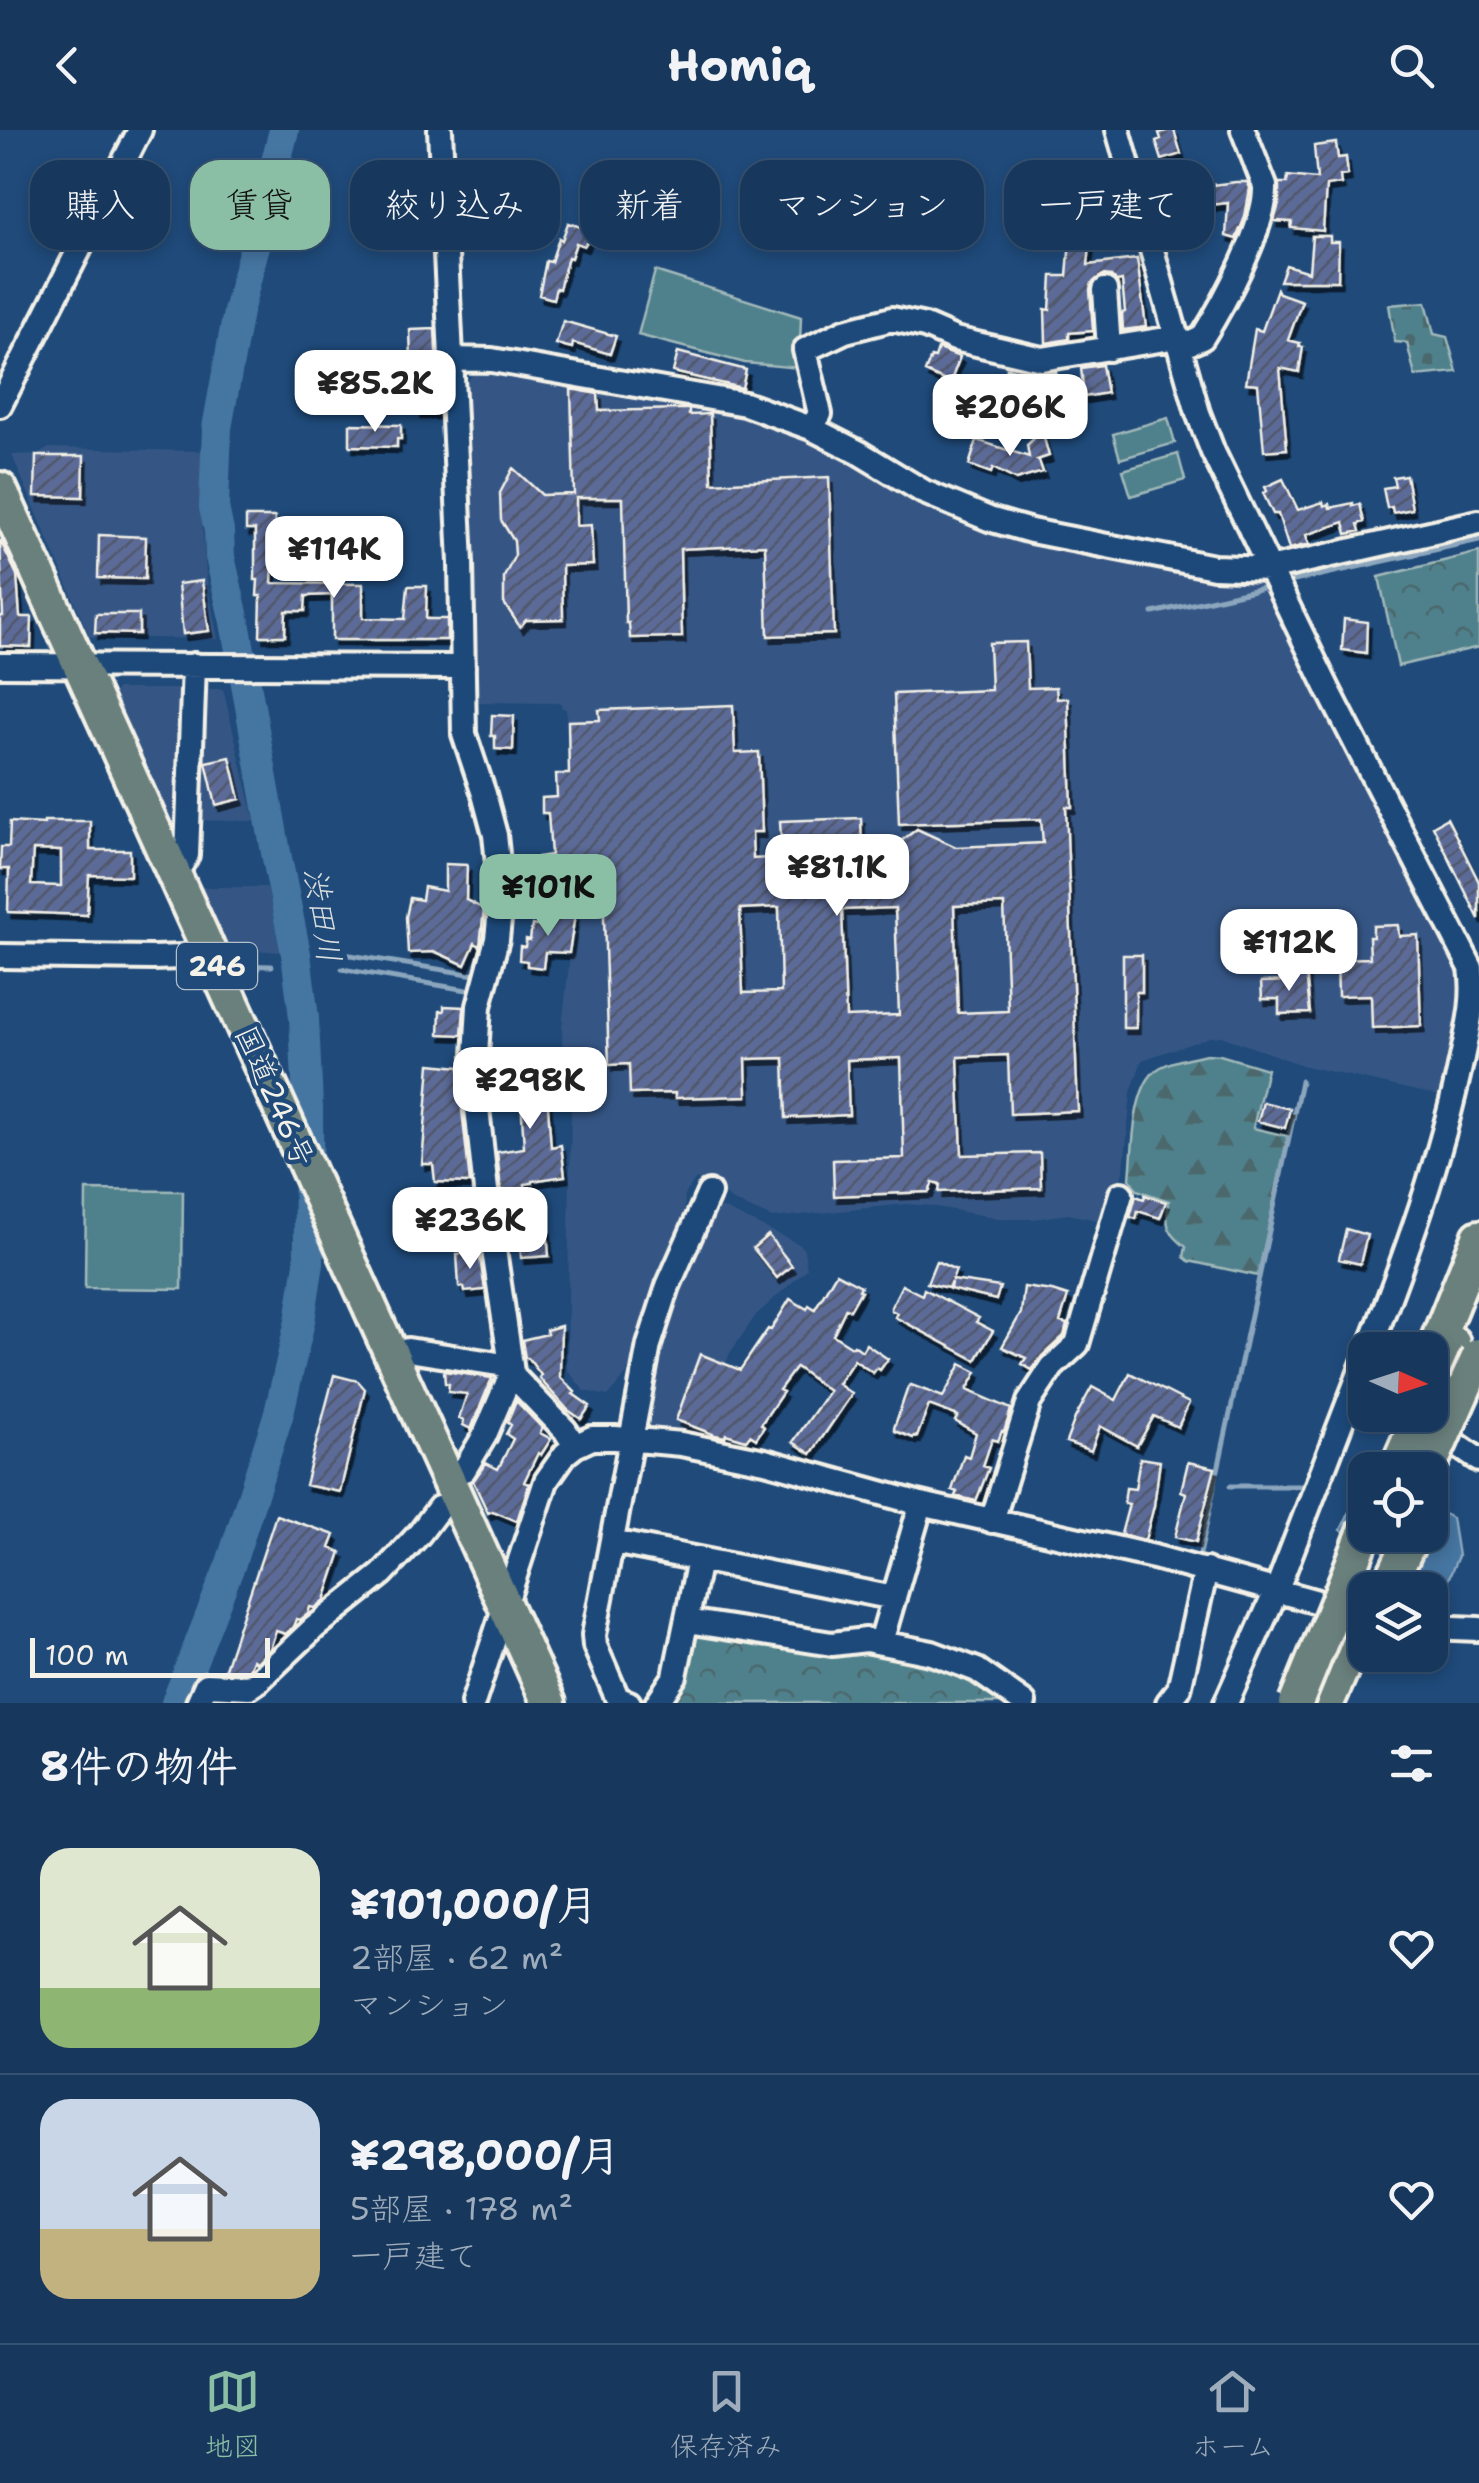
<!DOCTYPE html>
<html lang="ja">
<meta charset="utf-8">
<style>
:root{--surface:#17385c;--page:#203f62;--text:#f1f3f6;--muted:#9eacbb;--line:#365272;--accent:#8abfa5}
body{margin:0;font-family:"Shantell Sans","Klee One",sans-serif;background:var(--page);color:var(--text);height:100vh;display:flex;flex-direction:column;font-size:38px;white-space:nowrap}
*{box-sizing:border-box;margin:0}
p{font-size:32px;color:var(--muted)}
.icon{flex:none;width:55px;height:55px;fill:none;stroke:currentColor;stroke-width:2;stroke-linecap:round;stroke-linejoin:round}
.map{position:relative;height:1573px;overflow:hidden}
.sheet{display:flex;flex-direction:column;background:var(--surface);flex:1}
.sheet>*{flex:none}
.top-card{position:absolute;left:30px;top:30px;width:1420px;height:90px;display:flex;gap:20px}
.needle{width:65px;rotate:93deg}
.tools{position:absolute;left:1348px;top:1202px;display:grid;gap:20px}
.tools a{display:grid;place-items:center;width:100px;height:100px;border-radius:20px;background:var(--surface);box-shadow:0 5px 15px #0003,0 0 0 2px var(--line);font-size:50px}
.scale{position:absolute;left:30px;bottom:25px;width:240px;box-sizing:border-box;padding-left:10px;border:5px solid #f4f1e8;border-top:0;font-size:28px;line-height:35px;white-space:nowrap;color:#f4f1e8;-webkit-text-stroke:8px #1f4a7a;paint-order:stroke}
.price{position:absolute;translate:-50% -85px;padding:0 22px;border-radius:20px;background:#fff;color:#222;font-size:32px;line-height:65px;filter:drop-shadow(0 2px 5px #0008)}
.price::after{content:'';position:absolute;left:50%;top:60px;width:30px;height:22px;margin-left:-15px;background:inherit;clip-path:polygon(0 0,100% 0,50% 100%)}
.price.active{background:var(--accent);color:#111}
ul{padding:0;list-style:none}
li{display:flex;align-items:center;gap:30px;height:250px;padding:0 40px}
li+li{border-top:2px solid var(--line)}
li span{display:grid;place-items:center;flex:none;width:280px;height:200px;border-radius:30px;color:#555}
li>.icon{margin-inline-start:auto}
span .icon{width:120px;height:120px;fill:#fffc;stroke-width:1}
li b{font-size:42px}
h2{display:flex;justify-content:space-between;align-items:center;height:120px;padding:0 40px;font-size:42px}
.chip{padding:0 35px;border-radius:30px;background:var(--surface);box-shadow:0 5px 15px #0003,0 0 0 2px var(--line);font-size:35px;line-height:90px}
.chip.active{background:var(--accent);color:#111}
header{display:flex;justify-content:space-between;align-items:center;height:130px;padding:0 40px;background:var(--surface);font-size:45px;font-weight:700}
.tab-bar{display:flex;justify-content:space-around;align-items:center;height:140px;border-top:2px solid var(--line);background:var(--surface);font-size:28px;color:var(--muted)}
.tab-bar a{display:grid;justify-items:center;gap:5px}
.tab-bar .active{color:var(--accent)}
.map>svg:first-child{display:block}
.built{fill:#355785}
.grass{fill:#4f818c;stroke:#a2b9ba;stroke-width:2.5}
.forest{fill:url(#forest-firs);stroke:#a2b9ba;stroke-width:2.5}
.cemetery{fill:url(#cemetery-stones);stroke:#a2b9ba;stroke-width:2.5}
.park{fill:url(#park-crowns);stroke:#a2b9ba;stroke-width:2.5}
.water{fill:#4574a1;stroke:#8ba6bd;stroke-width:2.5}
.lines{fill:none;stroke-linecap:round;stroke-linejoin:round}
.stream{stroke:#8ba6bd;stroke-width:5}
.river{stroke:#4574a1;stroke-width:30}
.building{fill:url(#building-hatch);stroke:#f4f1e8;stroke-width:2.5;fill-rule:evenodd;filter:url(#shadow)}
.minor-casing{stroke:#f4f1e8;stroke-width:30}
.highway-casing{stroke:#f4f1e8;stroke-width:40}
.minor{stroke:#1f4a7a;stroke-width:22}
.highway{stroke:#6a807d;stroke-width:32}
.highway-bridge-casing{stroke:#f4f1e8;stroke-width:40;stroke-linecap:butt}
.highway-bridge{stroke:#6a807d;stroke-width:32}
.labels{text-anchor:middle;dominant-baseline:central;stroke-width:9;stroke-linejoin:round;paint-order:stroke}
.shield{fill:#1f4a7a;stroke:#b4bfc7;stroke-width:2.5}
.shield-label{font-size:28px;font-weight:bold;fill:#f4f1e8}
.street-label{font-size:30px;fill:#f4f1e8;stroke:#1f4a7a}
.water-label{font-size:32px;font-style:italic;fill:#dadedd;stroke:#1f4a7a}
</style>
<header><svg class="icon" aria-label="back" viewBox="0 0 24 24"><path d="M15 5l-7 7 7 7"/></svg>Homiq<svg class="icon" aria-label="search" viewBox="0 0 24 24"><circle cx="10" cy="10" r="6"/><path d="M15 15l6 6"/></svg></header>
<div class="map">
<svg width="1479" height="1573" viewBox="0 0 1479 1573">
<defs>
<pattern id="forest-firs" width="22" height="20" patternUnits="userSpaceOnUse" patternTransform="scale(2.5)"><rect width="22" height="20" fill="#4f818c"/><path d="M5 1l3.5 6h-7zM16 11l3.5 6h-7z" fill="#4c676c"/></pattern>
<pattern id="cemetery-stones" width="16" height="16" patternUnits="userSpaceOnUse" patternTransform="scale(2.5)"><rect width="16" height="16" fill="#4f818c"/><path d="M2 7V4a2 2 0 0 1 4 0v3zM10 15v-3a2 2 0 0 1 4 0v3z" fill="#4c676c"/></pattern>
<pattern id="park-crowns" width="20" height="18" patternUnits="userSpaceOnUse" patternTransform="scale(2.5)"><rect width="20" height="18" fill="#4f818c"/><path d="M2 6a3 3 0 1 1 6 0M12 15a3 3 0 1 1 6 0" fill="none" stroke="#4c676c"/></pattern>
<pattern id="building-hatch" width="6" height="6" patternUnits="userSpaceOnUse" patternTransform="scale(2.5)"><rect width="6" height="6" fill="#5b6b98"/><path d="M-1 1l2-2M0 6l6-6M5 7l2-2" fill="none" stroke="#51586b"/></pattern>
<filter id="shadow"><feDropShadow dx="3.5" dy="6" stdDeviation="0" flood-color="#0009"/></filter>
</defs>
<rect width="100%" height="100%" fill="#1f4a7a"/>
<filter id="ink" filterUnits="userSpaceOnUse"><feTurbulence type="fractalNoise" baseFrequency=".01" numOctaves="2"/><feDisplacementMap in="SourceGraphic" scale="20" xChannelSelector="R" yChannelSelector="G"/><feConvolveMatrix kernelMatrix="1 2 1 2 8 2 1 2 1" color-interpolation-filters="sRGB"/></filter>
<g filter="url(#ink)">
<path class="built" d="M481 241H497L752 285 831 317 929 375 1258 448 1270 452 1458 831 1466 856 1444 967 1305 936 1221 906 1210 907 1142 930 1131 962 1124 1039 1107 1092 1068 1084 1034 1089H1003L931 1076 906 1074 772 1088 731 1070 721 1061 696 1049 685 1063 684 1085 662 1152 626 1245 608 1266 585 1261 567 1240 571 976 563 941 562 898 570 825 574 824 580 771 566 579 562 578 561 573 479 572 475 569 477 509 467 261 469 249 473 244Z
M49 318 201 321V383L206 446 218 509 90 507 12 325 39 324Z
M117 559H223L255 691 171 690 115 563Z
M201 757H267L280 822 228 818Z
M723 1078 799 1114 804 1120 807 1139 756 1185 730 1223 699 1304 648 1298 658 1235 674 1177 716 1079Z"/>
<path class="grass" d="M655 141 801 187 799 238 745 233 638 205Z
M1168 288 1175 313 1120 329 1113 304Z
M1178 324 1185 350 1131 366 1123 340Z
M86 1060 183 1061 182 1159 85 1158Z"/>
<path class="forest" d="M1206 924 1220 925 1267 939 1253 998 1288 1006 1258 1146 1189 1131 1184 1127 1186 1117C1168 1103 1164 1095 1169 1071L1137 1060 1130 1049C1133 1020 1132 963 1154 942 1166 931 1190 928 1206 924Z"/>
<path class="cemetery" d="M1426 172 1434 204 1447 207 1457 242 1415 246 1407 213 1395 212 1389 175Z"/>
<path class="park" d="M1479 422V517L1398 536 1379 447Z
M697 1502 862 1520 958 1545 1001 1573H667L692 1505Z"/>
<path class="water" d="M1361 1357 1365 1359V1405H1430V1377L1452 1388 1458 1426 1447 1452 1341 1400Z"/>
<g class="lines">
<path class="stream" d="M1294 451 1479 410
M1153 483 1267 457
M319 820 475 845
M296 824 307 820
M236 835 272 836
M342 839 473 861
M242 848H257L258 836
M1230 1356H1300
M1200 1424 1301 951"/>
<path class="river" d="M176 1573 231 1433 279 1283 300 1191 309 1133 308 977 304 888 296 824 277 728 235 492 220 427 219 401 214 377 217 298 238 182 284 0"/>
</g>
<path class="building" d="M1170 0H1174L1181 24 1162 30 1156 11 1161 9 1159 3Z
M1336 13 1338 28 1346 27 1348 45 1340 46 1341 54 1326 56 1323 101 1291 98 1292 92 1274 91 1279 74V53H1287L1288 46 1317 49 1314 16Z
M1112 34 1119 59 1101 65 1093 40Z
M1049 40 1073 42 1071 66 1047 64Z
M355 52H384L383 80H355Z
M1236 52H1247L1250 58 1245 87 1236 109 1226 106 1228 73 1182 78 1179 59Z
M1102 72 1103 86H1099L1101 105 1091 106 1088 135 1137 129 1146 197 1123 200 1122 183 1125 182 1122 151 1117 152 1111 146 1103 145 1092 153 1090 160 1093 201 1069 203V209L1046 213 1045 179 1050 180 1052 146H1067L1070 109 1078 110 1075 75Z
M568 93 591 100 587 112 584 116 576 113 571 128 568 127 559 159 556 158 553 169 539 165 546 131 551 132 559 108 562 110Z
M1312 106H1330V112H1339L1338 151H1280L1286 135 1309 142Z
M1277 159 1279 163 1302 171 1288 210 1300 213 1299 217H1303L1299 242 1280 238 1287 319 1264 321 1258 254 1246 253 1255 199 1262 201Z
M563 191 616 206 610 224 573 213 572 218 556 214Z
M435 199 439 283H417V266H396L397 230 411 231 410 200Z
M938 219 960 227 950 253 925 242 931 227 935 228Z
M678 222 746 240 742 258 673 242Z
M1102 235 1107 263 1084 267 1081 238Z
M1007 238 1027 244 1056 242 1058 255 1025 260 1019 280 998 274Z
M571 259 598 264 599 281 684 279H689V285L710 284 712 353 829 347 834 504 768 506 765 415 680 419 682 507 630 508 629 493H626L623 368H576V396L591 395 593 435 562 436 563 489 526 490 520 497 504 473V447L515 425 514 411 501 390 500 363 513 338 542 365 574 364Z
M350 294 401 295V309H397V317L350 316Z
M1042 301 1049 326 1037 330 1039 331 1043 342 1016 350 993 338 991 343 969 335 977 310 1029 327 1027 315Z
M36 326H84L83 367 35 366Z
M1406 345 1412 379 1393 383 1392 377 1387 378 1383 358 1395 356 1393 347Z
M1283 349 1298 380 1323 372 1324 376 1329 374 1330 378 1353 373V376L1360 374 1364 392 1358 394 1360 401 1347 404 1344 392 1306 405 1309 414 1289 419 1278 384H1273L1263 363 1267 361 1265 357Z
M246 387H275L272 453 363 454V488L405 489 408 456H427L426 489H447V510H332V465L306 466 305 481H286L285 506H260L261 466H257L258 450H255V400H246Z
M99 405 146 407 145 449 98 448Z
M0 410 17 445 20 487H32L31 517 0 516V486H3Z
M202 451 209 501 183 504 178 454Z
M96 484H139V504L95 503Z
M1344 489 1367 492 1366 523 1342 520Z
M1026 512 1028 558 1056 557 1057 569 1068 568 1072 677H1066L1078 981 1010 984 1008 925 958 927 962 1025 1040 1023 1041 1058 939 1062 940 1054 933 1052 929 1062 834 1066 833 1030 904 1028 901 928 847 930 849 985 786 988 784 928 746 929 747 966 675 968V963L630 964 629 934 609 935 602 728 567 729 569 758 549 760V757H542L538 727 551 725 548 683H542V668L557 667 556 644H569L568 591 600 590 599 580 733 575 735 623 759 622 762 702H752L753 729 782 727 780 691 861 688 862 721 889 720 917 699 956 717 1043 713 1041 689 899 694 894 564 991 560 989 513ZM1004 774 1008 881 958 883 954 776ZM779 777 781 862 743 863 740 779ZM895 778 899 885 846 887 842 780Z
M492 585 514 586 513 620 495 619V606H491Z
M230 627 240 669 216 675 206 632Z
M1447 688 1479 752V789L1433 696Z
M44 691H90V720H130V746L89 745 87 785 8 782 9 739H0L1 717H9L10 692 44 694ZM33 720 61 721V756L31 755Z
M445 734 467 735 466 770 484 779 480 816 475 813 465 835 436 822 408 823 406 787 410 768 422 770 424 757 445 761Z
M545 781 575 785 569 823 545 822 543 838 527 836V831L519 830 520 816 525 817 526 809 530 810 532 795 543 797Z
M1398 795 1399 806 1418 805 1421 896 1372 898 1371 865 1338 866 1337 829 1370 828 1369 807H1373V796Z
M1123 825H1142V862H1136V898H1123Z
M1294 841H1306L1310 883 1279 884V869H1262L1261 852 1294 851Z
M444 876 464 877 462 905 439 904 440 881H444Z
M506 928 540 929 543 962H547L551 1017 561 1015 565 1046 532 1051V1053L525 1054V1058L501 1061 497 1022 524 1018 520 952H507Z
M430 934 460 937 462 980 470 1053 435 1052 433 1034H422Z
M1263 972 1290 979 1285 998 1258 991Z
M1145 1065 1166 1072 1160 1088 1138 1081 1136 1089 1130 1087 1136 1066 1144 1069Z
M547 1098 549 1126 521 1128 519 1099Z
M1346 1099 1367 1105 1360 1134 1339 1129Z
M768 1105 792 1136 777 1148 753 1118Z
M479 1122 485 1160 465 1162 464 1157H459L457 1124Z
M936 1131 956 1140 952 1150 1000 1157 996 1170 950 1159 951 1152 948 1158 927 1153Z
M836 1143 861 1156 859 1160 861 1161 850 1180 846 1178 833 1205 852 1217 854 1215 862 1221 866 1214 888 1229 880 1240 877 1238 873 1243 854 1230 838 1254 852 1264 811 1324 793 1312 829 1261 796 1237 779 1260 783 1262 761 1294 764 1297 756 1309 750 1305 746 1310 726 1304 725 1307 715 1305 676 1290 700 1224 740 1240 768 1199 771 1200 790 1169 807 1179 809 1175 815 1179Z
M902 1155 922 1165 924 1159 979 1188 976 1192 993 1201 976 1230 895 1187 897 1183 891 1180V1177Z
M1024 1157 1052 1161 1068 1166 1060 1192 1067 1194 1064 1206 1042 1226 1032 1240 1022 1234 1026 1228 1002 1217 1021 1183Z
M561 1196 560 1247 575 1262 573 1264 590 1276 581 1289 568 1280 539 1248 541 1245 528 1228H525L522 1210 547 1204 546 1200Z
M961 1234 977 1242 967 1260 1011 1279 1004 1302 1002 1301 998 1311 992 1309 983 1336 989 1338 976 1371 955 1366 957 1362 952 1360 964 1325 969 1327 976 1303 955 1291 958 1286 929 1275 917 1307 914 1306 913 1308 895 1301 894 1298 908 1257 911 1255 943 1267Z
M444 1241 492 1248 471 1299 463 1295 464 1290 459 1288 467 1264 448 1262 449 1254 445 1253Z
M1130 1243 1189 1273 1178 1297 1154 1286 1137 1316 1100 1296 1091 1321 1066 1312 1075 1288 1092 1257 1116 1270Z
M334 1245 358 1251 365 1259 340 1362 305 1355Z
M516 1271 542 1298 540 1303 551 1309 541 1325 538 1323 524 1352 529 1354 517 1391 493 1381 488 1383 473 1351 486 1333 498 1339 513 1309 506 1304 511 1295 507 1292Z
M1140 1328 1160 1331 1154 1376 1145 1410 1121 1404 1129 1374 1124 1373 1126 1358 1135 1359Z
M1188 1332 1215 1338 1196 1412 1175 1407 1186 1363 1181 1361Z
M276 1385 335 1405 330 1418 341 1422 325 1470 315 1478 310 1477 308 1484 300 1490 296 1489 293 1497 286 1504 276 1501 270 1519 257 1532 253 1530 249 1539 245 1542 224 1541Z"/>
<g class="lines">
<g class="minor-casing">
<path id="minor" d="M440 0 461 433 464 604 484 664 495 705 498 733 499 790 497 809 479 876 475 942 477 978 488 1079 512 1242 515 1248 565 1300 575 1316
M1118 0 1198 283 1213 322 1328 559 1471 838C1476 869 1468 898 1462 928 1441 1028 1406 1125 1369 1220
M1105 160 1109 219
M1181 217 1202 208C1223 175 1267 94 1265 56L1243 0
M452 229 492 230 745 274 811 298 858 322 924 362 989 389 1031 401 1214 437 1269 439 1479 392
M0 275 140 0
M811 298 820 284 805 220 845 201 892 189 925 196 955 209 1042 229 1178 207
M0 535 463 537
M175 745 187 725 194 535
M0 826 153 828 212 826
M391 1223 408 1220 511 1236
M1432 1298 1479 1330
M464 1340 485 1305 512 1242
M992 1391 1029 1272 1052 1237 1077 1214 1121 1064
M613 1412 894 1468
M687 1491 832 1514 866 1510 932 1523 977 1540 1024 1573
M1430 1497 1479 1499
M881 1512 921 1374
M198 1573 206 1555 249 1557 258 1551 314 1498 382 1444 420 1403 439 1378
M473 1573 546 1351 565 1324 575 1316 592 1308H615L681 1314 765 1331 921 1374 1154 1427 1347 1480
M629 1573 619 1569 616 1565 595 1516 594 1505 649 1215 668 1156 709 1063
M657 1573 675 1546 699 1430
M1168 1573 1179 1559 1206 1440
M1226 1573 1277 1459 1365 1230"/>
</g>
<g class="highway-casing">
<path id="highway" d="M0 359 549 1573
M1430 1229 1479 1107
M1430 1264 1453 1213
M1346 1450 1365 1401
M1387 1460 1413 1405
M1327 1573 1365 1486"/>
</g>
<use href="#minor" class="minor"/>
<use href="#highway" class="highway"/>
<g class="highway-bridge-casing">
<path id="highway-bridge" d="M1396 1340 1420 1285
M1428 1340 1479 1225
M1296 1573 1346 1450"/>
</g>
<use href="#highway-bridge" class="highway-bridge"/>
</g>
</g>
<g class="labels">
<rect class="shield" x="177" y="813" width="80" height="46" rx="8"/>
<g class="shield-label">
<text x="217" y="836">246</text>
</g>
<g class="street-label">
<text transform="translate(275 966) rotate(66)">国道246号</text>
</g>
<g class="water-label">
<text transform="translate(323 785) rotate(81)">渋田川</text>
</g>
</g>
</svg>
<div class="tools">
<a><svg class="needle" viewBox="-14 -14 28 28"><path d="M0-13l5 13h-10z" fill="#e53935"/><path d="M0 13l5-13h-10z" fill="#9eacbb"/></svg></a>
<a><svg class="icon" aria-label="locate" viewBox="0 0 24 24"><circle cx="12" cy="12" r="6"/><path d="M12 2v4M12 18v4M2 12h4M18 12h4"/></svg></a>
<a><svg class="icon" aria-label="layers" viewBox="0 0 24 24"><path d="M12 4l9 5-9 5-9-5zM3 14l9 5 9-5"/></svg></a>
</div>
<div class="scale">100 m</div>
<b class="price" style="left:375px;top:305px">¥85.2K</b>
<b class="price" style="left:1010px;top:329px">¥206K</b>
<b class="price" style="left:334px;top:471px">¥114K</b>
<b class="price" style="left:837px;top:789px">¥81.1K</b>
<b class="price active" style="left:548px;top:809px">¥101K</b>
<b class="price" style="left:1289px;top:864px">¥112K</b>
<b class="price" style="left:530px;top:1002px">¥298K</b>
<b class="price" style="left:470px;top:1142px">¥236K</b>
<div class="top-card">
<a class="chip">購入</a>
<a class="chip active">賃貸</a>
<a class="chip">絞り込み</a>
<a class="chip">新着</a>
<a class="chip">マンション</a>
<a class="chip">一戸建て</a>
</div>
</div>
<section class="sheet">
<h2>8件の物件<svg class="icon" aria-label="filters" viewBox="0 0 24 24"><path d="M4 7h16M4 17h16"/><circle cx="9" cy="7" r="2"/><circle cx="15" cy="17" r="2"/></svg></h2>
<ul>
<li><span style="background:linear-gradient(#dfe7d0 70%,#8fb573 0)"><svg class="icon" aria-label="home" viewBox="0 0 24 24"><path d="M3 11l9-7 9 7M6 9v11h12V9"/></svg></span><div><b>¥101,000/月</b><p>2部屋 · 62 m²</p><p>マンション</p></div><svg class="icon" aria-label="heart" viewBox="0 0 24 24"><path d="M12 20l-8-8c-3-5 5-10 8-4 3-6 11-1 8 4z"/></svg></li>
<li><span style="background:linear-gradient(#c9d6e8 65%,#c2b280 0)"><svg class="icon" aria-label="home" viewBox="0 0 24 24"><path d="M3 11l9-7 9 7M6 9v11h12V9"/></svg></span><div><b>¥298,000/月</b><p>5部屋 · 178 m²</p><p>一戸建て</p></div><svg class="icon" aria-label="heart" viewBox="0 0 24 24"><path d="M12 20l-8-8c-3-5 5-10 8-4 3-6 11-1 8 4z"/></svg></li>
</ul>
</section>
<nav class="tab-bar">
<a class="active"><svg class="icon" aria-label="map" viewBox="0 0 24 24"><path d="M3 6l6-2 6 2 6-2v14l-6 2-6-2-6 2zM9 4v14M15 6v14"/></svg>地図</a>
<a><svg class="icon" aria-label="saved" viewBox="0 0 24 24"><path d="M7 4h10v16l-5-4-5 4z"/></svg>保存済み</a>
<a><svg class="icon" aria-label="home" viewBox="0 0 24 24"><path d="M3 11l9-7 9 7M6 9v11h12V9"/></svg>ホーム</a>
</nav>
